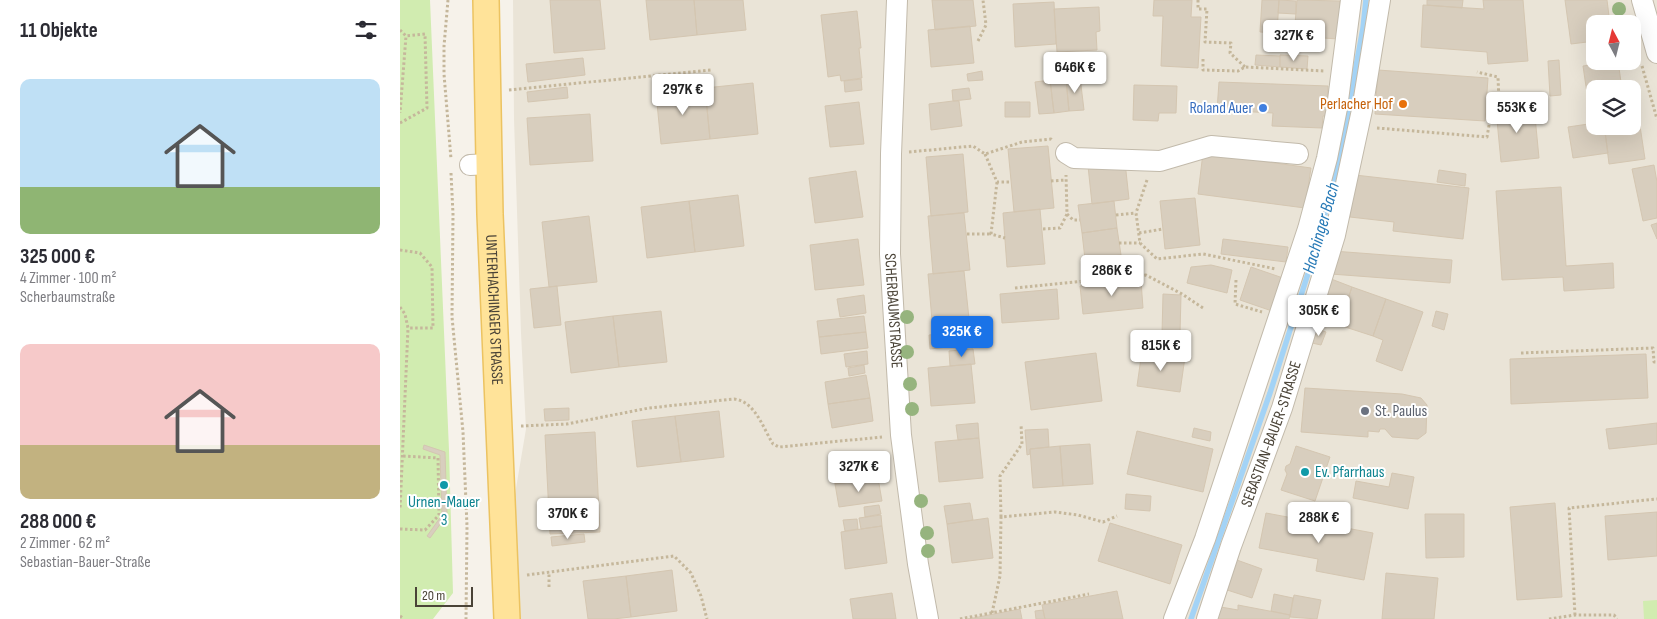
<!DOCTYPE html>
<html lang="de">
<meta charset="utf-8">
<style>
:root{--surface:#fff;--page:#f7f7f7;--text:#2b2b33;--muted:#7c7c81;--accent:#1a73e8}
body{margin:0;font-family:"Sofia Sans Condensed",sans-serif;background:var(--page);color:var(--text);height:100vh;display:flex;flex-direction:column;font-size:19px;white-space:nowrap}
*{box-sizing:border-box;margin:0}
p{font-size:16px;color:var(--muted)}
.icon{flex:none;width:28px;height:28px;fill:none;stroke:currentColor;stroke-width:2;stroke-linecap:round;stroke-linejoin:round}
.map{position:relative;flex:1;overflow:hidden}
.panel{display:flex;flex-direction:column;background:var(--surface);width:400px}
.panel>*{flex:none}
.needle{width:32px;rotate:353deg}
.fabs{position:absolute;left:1186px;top:15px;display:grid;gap:10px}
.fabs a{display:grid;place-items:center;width:55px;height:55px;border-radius:10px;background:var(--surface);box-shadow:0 5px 20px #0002;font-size:25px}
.scale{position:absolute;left:15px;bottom:12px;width:58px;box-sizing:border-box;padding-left:5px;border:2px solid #4a4337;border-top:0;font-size:14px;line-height:18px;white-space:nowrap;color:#4a4337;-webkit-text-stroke:4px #fff;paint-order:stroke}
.price{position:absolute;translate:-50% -42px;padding:0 11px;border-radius:5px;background:#fff;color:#222;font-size:16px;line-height:32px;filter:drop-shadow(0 1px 2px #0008)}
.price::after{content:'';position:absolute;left:50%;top:30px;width:15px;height:11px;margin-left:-8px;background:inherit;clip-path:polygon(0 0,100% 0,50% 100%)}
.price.on{background:var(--accent);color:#fff}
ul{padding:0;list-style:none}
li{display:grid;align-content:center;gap:10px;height:265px;padding:0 20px}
li span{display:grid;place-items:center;height:155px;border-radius:10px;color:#555}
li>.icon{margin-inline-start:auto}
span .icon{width:90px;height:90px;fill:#fffc;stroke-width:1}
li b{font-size:21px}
h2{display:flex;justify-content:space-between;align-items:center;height:60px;padding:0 20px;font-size:21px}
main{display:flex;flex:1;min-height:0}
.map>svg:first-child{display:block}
.residential{fill:#eae4d7;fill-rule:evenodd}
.green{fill:#d1ecb0}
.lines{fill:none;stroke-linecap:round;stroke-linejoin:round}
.stream{stroke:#a3d3f6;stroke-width:5.5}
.building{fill:#d8cebe;stroke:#d4c6b1}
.minor-casing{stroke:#c2baab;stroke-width:22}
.major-casing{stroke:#ecc361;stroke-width:28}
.path{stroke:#c5b79b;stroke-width:3;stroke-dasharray:2.5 2.5;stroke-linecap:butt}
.minor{stroke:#fff;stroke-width:20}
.major{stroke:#ffe399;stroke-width:25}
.tree{fill:#96b47e}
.food-dot{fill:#e8710a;stroke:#fff;stroke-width:2}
.shop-dot{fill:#3f7fe0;stroke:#fff;stroke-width:2}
.worship-dot{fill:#6b7280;stroke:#fff;stroke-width:2}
.culture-dot{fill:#0f9aa8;stroke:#fff;stroke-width:2}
.labels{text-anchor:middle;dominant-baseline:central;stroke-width:4;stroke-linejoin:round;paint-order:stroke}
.food-label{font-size:16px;fill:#c56008;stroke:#fff;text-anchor:end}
.shop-label{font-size:16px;fill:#366cbe;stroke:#fff;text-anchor:end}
.street-label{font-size:16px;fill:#4a4337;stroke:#fff}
.worship-label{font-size:16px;fill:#5b616d;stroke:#fff;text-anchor:start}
.culture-label{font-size:16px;fill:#0d838f;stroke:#fff;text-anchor:start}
.water-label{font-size:18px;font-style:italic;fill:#2679b6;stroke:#fff}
</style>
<main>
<section class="panel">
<h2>11 Objekte<svg class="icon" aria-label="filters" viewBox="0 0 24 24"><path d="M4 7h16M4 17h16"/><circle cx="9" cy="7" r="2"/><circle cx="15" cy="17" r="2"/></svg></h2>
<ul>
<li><span style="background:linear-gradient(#bfe0f5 70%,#8fb573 0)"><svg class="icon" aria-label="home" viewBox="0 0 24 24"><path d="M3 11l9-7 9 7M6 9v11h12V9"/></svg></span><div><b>325 000 €</b><p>4 Zimmer · 100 m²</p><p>Scherbaumstraße</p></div></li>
<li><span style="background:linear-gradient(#f6c9c9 65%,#c2b280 0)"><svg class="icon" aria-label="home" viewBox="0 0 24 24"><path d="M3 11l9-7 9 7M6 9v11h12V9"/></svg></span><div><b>288 000 €</b><p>2 Zimmer · 62 m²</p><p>Sebastian-Bauer-Straße</p></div></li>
</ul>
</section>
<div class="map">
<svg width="1257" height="619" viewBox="0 0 1257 619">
<rect width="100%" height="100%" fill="#f6f2ea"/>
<path class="residential" d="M113 0H1257V619H94L126 429 121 333 114 119ZM1195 24H1232V61H1195ZM1195 89H1232V126H1195Z"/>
<path class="green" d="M0 0H30L49 450 53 593 33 619H0Z
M1257 600V619H1244L1243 601Z"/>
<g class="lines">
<path class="stream" d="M791 619 870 393 912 261 938 166 963 28 966 0"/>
</g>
<path class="building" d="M150 0H200L205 49 154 53Z
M246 0H294L297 35 250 40Z
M294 0H343L346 30 297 35Z
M532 0H573L576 26 535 30Z
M754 0H792L791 17H801L798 68 761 66 763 16H753Z
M862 0H879L877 33 860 32Z
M879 0 896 1V14L878 13Z
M897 0 940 1 938 39 894 36Z
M1027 0H1063L1062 8 1027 5Z
M1083 0H1123L1128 61 1088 64 1087 52 1021 47 1023 5 1084 9Z
M1165 0H1207L1210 24H1195V41L1171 44Z
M654 2 656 44 615 47 613 4Z
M699 7 700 31 696 32 697 50 657 52 654 9Z
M457 11 461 48H459L462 78 441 81 440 75 428 77 421 15Z
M570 26 574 63 531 67 528 30Z
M856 55 880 56V67L855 65Z
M880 55 908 56 907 69 880 67Z
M183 58 185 75 128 82 126 64Z
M1159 60 1161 95 1150 96 1148 61Z
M1218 61 1222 89H1195V99L1188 100 1183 66Z
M978 70 1088 78 1085 121 975 114Z
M582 71 583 80 568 81 567 74Z
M680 77 684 110 669 111 666 79Z
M461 79 462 90 445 92 444 81Z
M666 79 669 111 654 113 650 80Z
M650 80 654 113 639 114 635 82Z
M819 82 928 86 927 116H923L922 128 872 126 873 113 817 110Z
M353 83 358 134 310 139 305 88Z
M734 85 777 86 776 113H759L758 121 733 120Z
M167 87 168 98 128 102 127 92Z
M305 88 310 139 261 144 256 93Z
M569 88 571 99 553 101 552 90Z
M553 101H559L562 126 531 130 529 104Z
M459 102 464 144 430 147 425 106Z
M605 102H630V117H605Z
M1134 106 1139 158 1101 162 1096 110Z
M190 114 193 161 130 165 127 118Z
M1195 123V126H1204L1208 153 1173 158 1168 127Z
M1240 126 1245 159 1209 164 1205 131Z
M648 146 654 208 614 212 608 149Z
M803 153 911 168 905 208 798 194Z
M563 154 568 212 531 216 526 157Z
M725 162 729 199 692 204 688 166Z
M1254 165 1257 182V218L1243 221 1232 169Z
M1039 170 1066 174 1065 186 1037 182Z
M456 171 463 217 415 223 409 178Z
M955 175 1069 188 1063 239 993 231 994 222 950 217Z
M1161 187 1166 266 1213 263 1214 288 1164 291 1163 277 1102 280 1096 191Z
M338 195 344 246 295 252 289 201Z
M795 198 800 245 765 249 760 201Z
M289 201 295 252 247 258 241 207Z
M714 201 717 228 682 233 678 205Z
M640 209 645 264 607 267 603 213Z
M564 213 570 270 533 274 528 216Z
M189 216 197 282 149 287 142 222Z
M1257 223V239L1251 225Z
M717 228 721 255 685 259 682 233Z
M458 239 464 285 415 290 410 245Z
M823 239 888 247 886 262 821 254Z
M933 251 1052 260 1050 283 931 274Z
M811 265 832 270 827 293 787 283 791 267Z
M851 267 883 278 872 311 840 300Z
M564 271 570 328 533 332 528 274Z
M926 277 952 287 939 325 913 315Z
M741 281 743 308 683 314 680 286Z
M157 286 161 325 134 328 130 289Z
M952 287 986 299 973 336 939 325Z
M657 289 659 319 602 323 600 294Z
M763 294 781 295 780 334H762Z
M464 295 466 313 440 317 437 299Z
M986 299 1023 312 1002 371 976 361 983 340 973 336Z
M261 311 267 362 219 367 213 316Z
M1036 311 1048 314 1044 330 1032 326Z
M213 316 219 367 171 373 165 322Z
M464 316 466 332 419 337 417 321Z
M917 329 926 332 921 345 912 343Z
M466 332 468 348 421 354 419 337Z
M547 333 548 347 530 349 529 335Z
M573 349 575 364 550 366 549 351Z
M467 351 468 364 446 367 444 354Z
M742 351 785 357 780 392 737 386Z
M696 353 702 401 631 410 625 362Z
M1246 354 1248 398 1111 404 1110 359Z
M571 364 575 403 531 406 528 368Z
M464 365 465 373 449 376 448 368Z
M466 375 470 398 428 404 425 382Z
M905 388 1002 394 1021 398 1027 405 1026 433 1018 439 992 437 985 429H980L979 432 968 431V437L901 432Z
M470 398 473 421 432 428 428 404Z
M169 408V420L145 421 144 409Z
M319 411 324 457 281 462 275 416Z
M275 416 281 462 237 467 232 421Z
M578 423 579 438 558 440 556 425Z
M1257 423V444L1209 449 1206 429Z
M794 428 811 432 810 441 792 437Z
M648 429 649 447 630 449V454L627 455 625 430Z
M737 431 813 449 803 492 727 474Z
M195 432 200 532 150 534 145 435Z
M579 438 583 478 539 482 535 442Z
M690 444 693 484 663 486 660 446Z
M24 445 45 452 47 515 30 538 27 536 42 515 40 455 23 449Z
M660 446 663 486 633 488 630 449Z
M896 446 930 457 915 501 881 490 887 474 885 470 886 466 890 464Z
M475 455 478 478 435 484 432 461Z
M992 473 1014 477 1008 509 953 498 956 481 989 487Z
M478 478 482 501 439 507 435 484Z
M726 494 751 496 750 511 725 509Z
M570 503 573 520 547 524 544 506Z
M1155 503 1162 597 1117 600 1110 507Z
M479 505 481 514 465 517 464 507Z
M1257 512V556L1208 560 1205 516Z
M866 513 973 533 964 580 916 571 918 559 859 548Z
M1025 514H1064V557L1026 558Z
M481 515 482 526 461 529 459 518Z
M588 518 593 558 552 563 547 524Z
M457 519 458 529 445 531 443 520Z
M710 523 782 545 770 584 698 561Z
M482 526 487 563 445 569 441 532Z
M184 534 185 542 152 546 151 537Z
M834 559 862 569 852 598 824 589Z
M272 570 277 611 231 617 226 576Z
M986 573 1038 578 1034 619H982Z
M226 576 231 617 213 619H188L183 581Z
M717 591 723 619H645L642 605Z
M492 593 496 619H453L450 599Z
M874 594 893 598 890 615 871 611Z
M894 595 921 600 917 619 890 617Z
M838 605 890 615 889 619H813L815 606 838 610Z
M620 609 622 619H568Z
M643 610 645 619H636L635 611Z"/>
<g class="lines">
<g class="minor-casing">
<g id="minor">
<path id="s1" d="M497 0 491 154 490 254 501 435 518 564 528 619"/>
<path d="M1242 0 1257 53"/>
<path d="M666 153 674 158 760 161 811 146 898 154"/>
<path d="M70 165 89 164"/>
<path d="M774 619 805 539 908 229 927 158 937 108 951 0"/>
<path id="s2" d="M807 619 831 546 882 408 935 235 962 110 980 0"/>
</g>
</g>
<g class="major-casing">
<g id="major">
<path id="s3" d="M86 0 90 214 107 619"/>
</g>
</g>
<path class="path" d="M48 0 44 46V74L51 159
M798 0V9H807L805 42 831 43 830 53 845 67
M0 30 6 36 0 113
M578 41 586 25 583 0
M803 59V70L838 71 845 67 924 71
M1242 66 1257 119
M109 90 311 70
M1099 101 1144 102 1146 113
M0 123 27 108 25 34 6 36
M977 128 1087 137 1092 108 1099 101 1098 77 1077 72
M509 152 573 146 585 154 622 142 651 139 652 140
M585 154 597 182H611
M51 173 53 214 52 317 63 432 67 526 66 619
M747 180 736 213 740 243 757 259 803 254 876 269
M651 181 666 180
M597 182 591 234 605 238
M667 214 673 220H680
M716 215 736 213
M643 229 660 228 667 214 666 175
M739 233 763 229
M567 234H591
M719 243H740
M0 250 20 253 32 267 33 328H8
M836 280 835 304 862 312
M615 288 746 275 782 294 803 308
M0 307 5 314 8 328 0 510
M1121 353 1253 348 1254 362H1257
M121 426 167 424 249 408 334 399C355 401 363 428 373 444L379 447 482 437
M601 517 600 476 622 444 621 424
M0 529 25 530 39 515 38 458 3 456
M127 575 274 556 291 573 301 596 307 619
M149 587V572
M592 613 600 576 601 517 655 512 678 515 703 522 717 516
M1175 615 1169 508 1257 499
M0 616 4 619
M560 619 689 594
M1149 619 1175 615H1214L1217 619"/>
<use href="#minor" class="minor"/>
<use href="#major" class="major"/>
</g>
<g class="tree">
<circle cx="1219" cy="9" r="7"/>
<circle cx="507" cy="317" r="7"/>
<circle cx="507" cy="352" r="7"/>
<circle cx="510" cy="384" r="7"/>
<circle cx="512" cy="409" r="7"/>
<circle cx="521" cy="501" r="7"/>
<circle cx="527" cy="533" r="7"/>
<circle cx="528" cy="551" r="7"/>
</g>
<circle class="food-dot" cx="1003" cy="104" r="5"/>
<circle class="shop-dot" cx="863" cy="108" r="5"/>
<circle class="worship-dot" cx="965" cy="411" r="5"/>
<g class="culture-dot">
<circle cx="905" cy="472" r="5"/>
<circle cx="44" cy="485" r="5"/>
</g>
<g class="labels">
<g class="food-label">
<text x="993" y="104">Perlacher Hof</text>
</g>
<g class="shop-label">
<text x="853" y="108">Roland Auer</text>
</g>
<g class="street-label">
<text stroke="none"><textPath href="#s3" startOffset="310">UNTERHACHINGER STRASSE</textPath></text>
<text stroke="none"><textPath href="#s1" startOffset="311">SCHERBAUMSTRASSE</textPath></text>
<text stroke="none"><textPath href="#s2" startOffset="196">SEBASTIAN-BAUER-STRASSE</textPath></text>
</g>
<g class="worship-label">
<text x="975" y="411">St. Paulus</text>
</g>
<g class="culture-label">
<text x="915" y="472">Ev. Pfarrhaus</text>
<text x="44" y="502" text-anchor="middle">Urnen-Mauer<tspan x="44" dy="18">3</tspan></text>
</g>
<g class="water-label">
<text transform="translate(921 228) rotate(-74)">Hachinger Bach</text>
</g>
</g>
</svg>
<div class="fabs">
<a><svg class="needle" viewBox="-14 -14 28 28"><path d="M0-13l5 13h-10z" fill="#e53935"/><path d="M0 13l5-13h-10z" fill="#7c7c81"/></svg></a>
<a><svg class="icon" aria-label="layers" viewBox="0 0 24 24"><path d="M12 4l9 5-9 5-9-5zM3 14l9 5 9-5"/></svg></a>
</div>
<div class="scale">20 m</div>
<b class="price" style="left:894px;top:62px">327K €</b>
<b class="price" style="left:675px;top:94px">646K €</b>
<b class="price" style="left:283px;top:116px">297K €</b>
<b class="price" style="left:1117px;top:134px">553K €</b>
<b class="price" style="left:712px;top:297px">286K €</b>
<b class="price" style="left:919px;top:337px">305K €</b>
<b class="price on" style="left:562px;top:358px">325K €</b>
<b class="price" style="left:761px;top:372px">815K €</b>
<b class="price" style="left:459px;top:493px">327K €</b>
<b class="price" style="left:168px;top:540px">370K €</b>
<b class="price" style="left:919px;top:544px">288K €</b>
</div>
</main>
